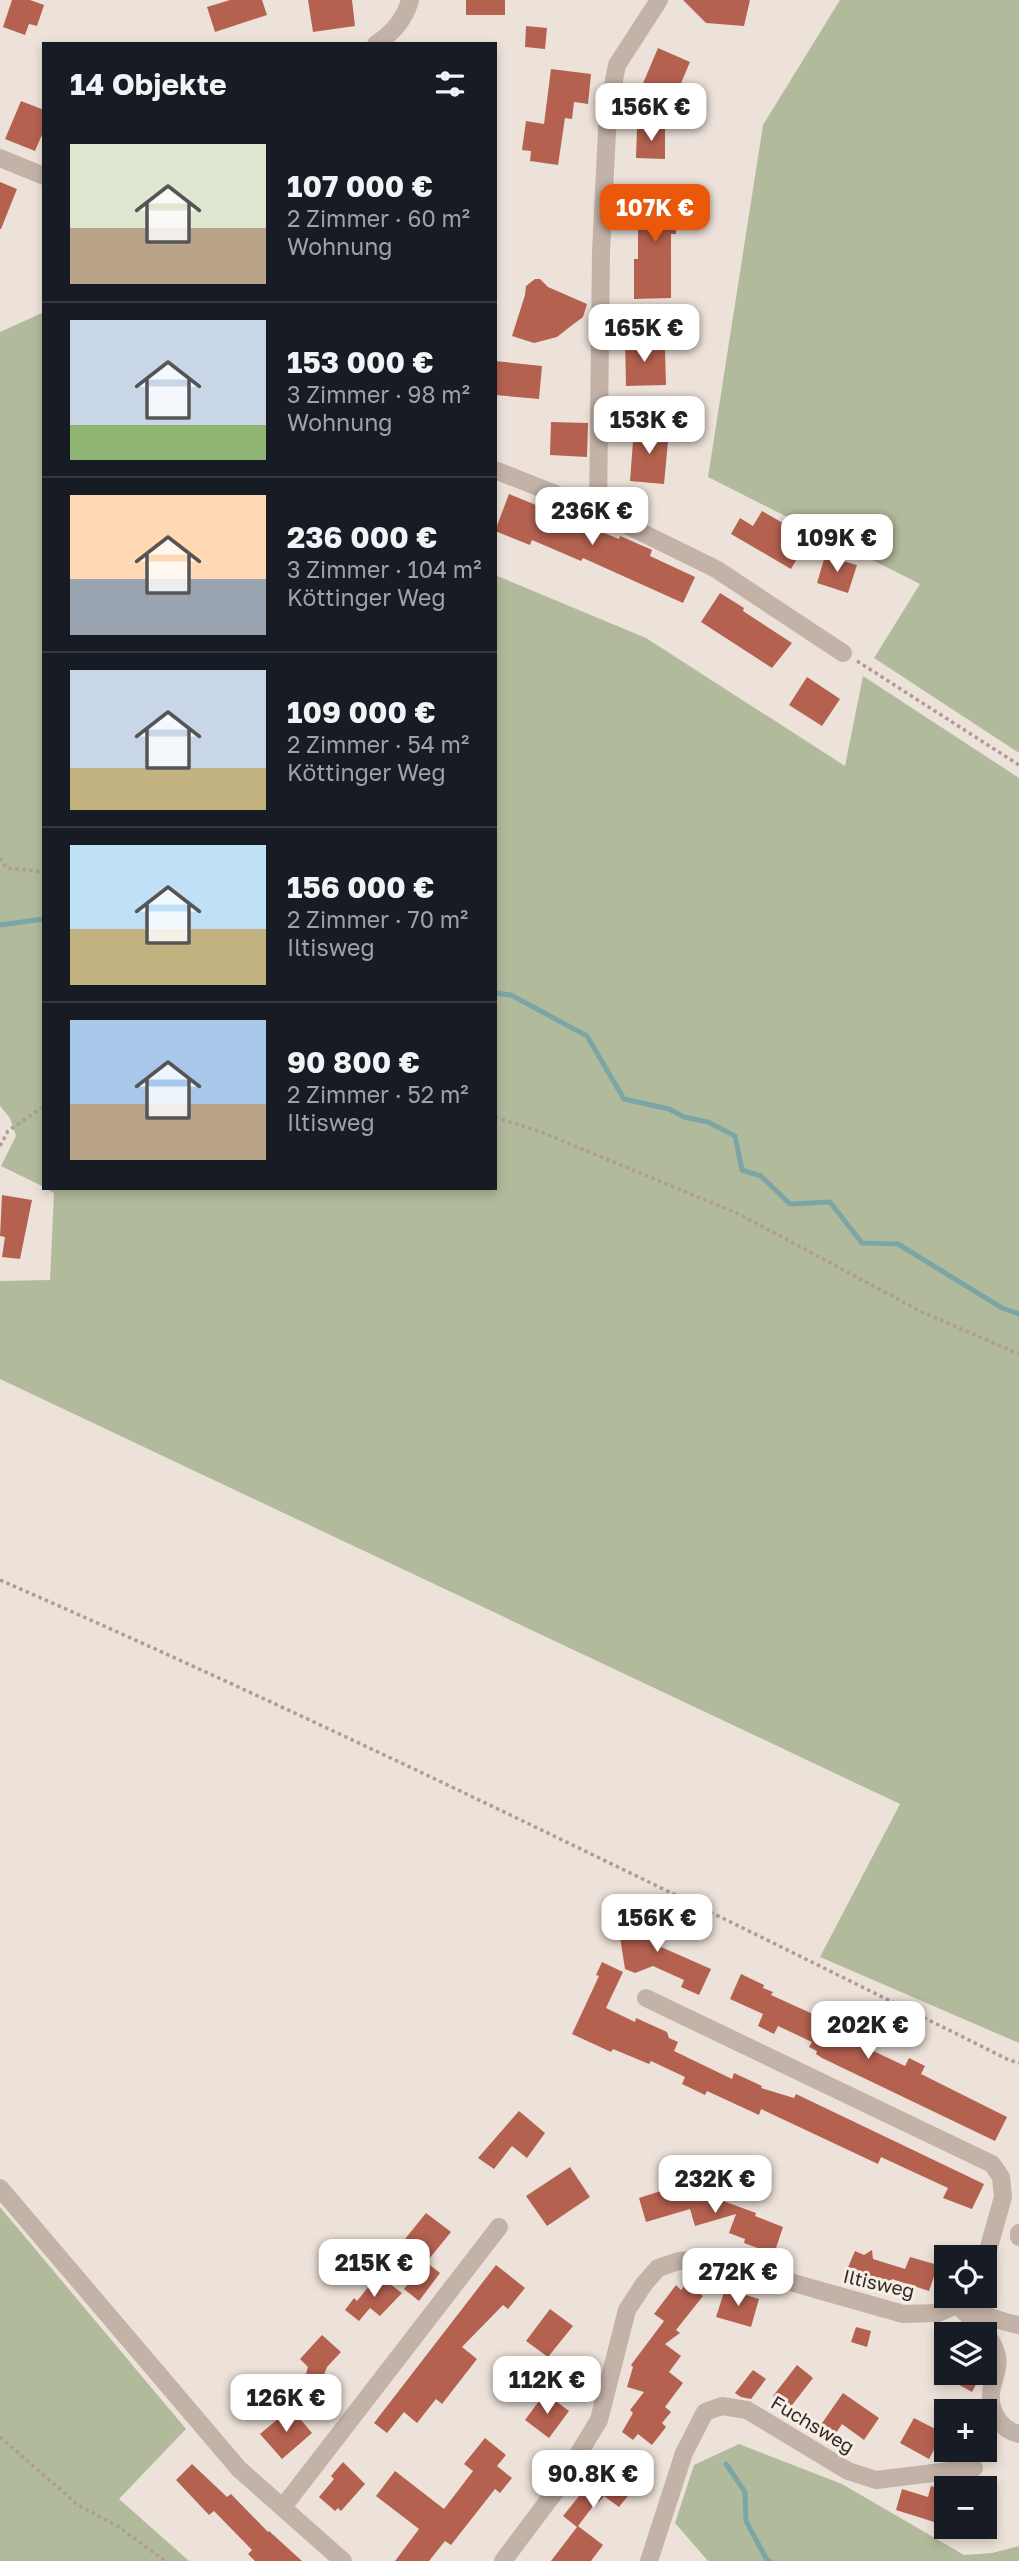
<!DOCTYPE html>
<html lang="de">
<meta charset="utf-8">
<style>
:root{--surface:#171b24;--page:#20242c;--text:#f1f3f6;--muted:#9ea1a6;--line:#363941;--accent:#ea580c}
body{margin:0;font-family:"Golos Text",sans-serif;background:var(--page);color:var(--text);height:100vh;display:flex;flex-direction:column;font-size:26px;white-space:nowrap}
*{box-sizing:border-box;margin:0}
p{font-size:23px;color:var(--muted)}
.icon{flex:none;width:38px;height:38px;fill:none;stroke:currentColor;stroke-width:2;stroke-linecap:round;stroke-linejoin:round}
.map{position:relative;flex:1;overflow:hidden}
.details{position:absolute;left:42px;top:42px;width:455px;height:1148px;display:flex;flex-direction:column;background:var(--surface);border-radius:0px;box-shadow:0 4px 10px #0003}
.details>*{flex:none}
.fabs{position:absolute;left:934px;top:2245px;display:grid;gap:14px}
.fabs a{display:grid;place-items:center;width:63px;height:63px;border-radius:0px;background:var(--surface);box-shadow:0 4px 10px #0003;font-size:35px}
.price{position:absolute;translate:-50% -60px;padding:0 16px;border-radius:14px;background:#fff;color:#222;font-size:23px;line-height:46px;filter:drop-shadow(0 2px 4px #0008)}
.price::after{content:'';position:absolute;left:50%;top:42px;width:21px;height:16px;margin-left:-10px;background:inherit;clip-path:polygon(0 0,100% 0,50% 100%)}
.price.active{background:var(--accent);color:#fff}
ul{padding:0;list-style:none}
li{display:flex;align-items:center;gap:21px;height:175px;padding:0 28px}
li+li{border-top:2px solid var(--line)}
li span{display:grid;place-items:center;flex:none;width:196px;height:140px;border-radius:0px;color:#555}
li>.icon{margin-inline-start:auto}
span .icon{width:84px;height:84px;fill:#fffc;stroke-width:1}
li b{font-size:30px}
h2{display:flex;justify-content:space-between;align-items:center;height:84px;padding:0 28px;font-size:30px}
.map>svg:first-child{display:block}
.green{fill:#b2ba9c}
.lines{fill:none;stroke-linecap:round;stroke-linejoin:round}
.stream{stroke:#7ca6a5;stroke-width:5}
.building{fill:#b56150}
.path{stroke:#af9c92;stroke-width:3.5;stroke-dasharray:3.5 3.5;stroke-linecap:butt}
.minor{stroke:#c3b2a7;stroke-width:18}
.labels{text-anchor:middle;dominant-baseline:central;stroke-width:6;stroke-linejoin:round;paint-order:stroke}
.street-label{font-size:19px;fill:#312927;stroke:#f6ede5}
</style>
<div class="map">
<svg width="1019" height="2561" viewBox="0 0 1019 2561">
<rect width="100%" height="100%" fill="#ede2d9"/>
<path class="green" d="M840 0H1019V753L874 658 920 584 708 477 763 125Z
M44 312V1187L1 1166 16 1136 10 1118 0 1106V332Z
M495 575 646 638 845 766 863 676 1019 778V2043L820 1957 900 1804 0 1379V1281L50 1280 54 1193 45 1188H495Z
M0 2207 186 2429 119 2499 189 2561H0Z
M739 2444 842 2484 964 2555 992 2553 1019 2546V2561H708L675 2523 694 2465Z"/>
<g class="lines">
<path class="stream" d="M0 925 44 919
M495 993 511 995 587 1036 624 1099 669 1109 684 1117 708 1122 735 1136 742 1170 761 1176 790 1204 830 1202 862 1243 898 1244 1002 1308 1019 1314
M726 2464 745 2492 746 2521 767 2560 770 2561"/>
</g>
<path class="building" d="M12 0H30L44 5 37 26 29 24 25 35 3 27Z
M230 0H262L267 15 215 32 207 7Z
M308 0H352L355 26 313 32Z
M466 0H505V15H466Z
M683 0H750L744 26 706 23Z
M526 26 547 28 545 49 525 47Z
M658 48 690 62 673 102 641 88Z
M551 69 591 74 588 104 574 102 572 119 565 118 558 165 530 161 531 151 522 150 526 121 544 124Z
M21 101 44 110V130L35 151 5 139Z
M637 128H665V159L636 158Z
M0 182 17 189 1 229H0Z
M638 190H676V234H671V298L634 299V259H638Z
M535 279H540L548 287 587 304 583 317 571 326 557 337 534 343 512 336 525 295 526 286Z
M625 337H646V350H665L666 385 626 386Z
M495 361 542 366 539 399 495 395Z
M551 422 588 423 587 457 550 455Z
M634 428 669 431 664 484 630 481Z
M509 494 619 539 620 536 650 549 652 550 650 556 695 577 683 603 583 558 581 561 532 540 530 545 495 531Z
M762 511 809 538 791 569 731 534 740 518 753 526Z
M825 556 857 565 848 593 817 583Z
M720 593 744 608 743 611 792 643 772 668 701 622Z
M807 677 840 699 822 726 789 705Z
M2 1195 32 1200 20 1259 2 1257 5 1237 0 1236Z
M616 1908 668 1933 661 1947 711 1969 699 1995 681 1987 684 1980 653 1966 635 1973 625 1969 620 1937 624 1928Z
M602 1962 623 1972 606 2008 635 2022 636 2018 667 2032 669 2038 678 2042 674 2051 732 2079 734 2073 762 2086 761 2088 794 2098 796 2094 984 2184 972 2209 943 2198 948 2188 881 2157 878 2164 761 2109 759 2115 707 2091 705 2095 682 2084 685 2077 651 2061 649 2064 613 2049 611 2052 572 2034 599 1976 596 1975Z
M741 1974 764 1985 763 1988 773 1992 771 1995 815 2015 812 2022 905 2066 909 2058 925 2066 921 2074 1007 2117 995 2141 822 2058 816 2054 817 2051 809 2047 812 2042 778 2026 774 2034 758 2026 763 2014 730 1999Z
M519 2111 545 2133 527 2158 512 2146 494 2169 478 2158Z
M570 2167 590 2197 547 2226 526 2196Z
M719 2185 723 2201 756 2213 755 2216 783 2227 774 2254 744 2243 745 2239 729 2233 736 2214 695 2226 690 2209 646 2222 639 2198 667 2189 670 2200Z
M426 2213 451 2232 429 2259 405 2239Z
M872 2250 873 2259 905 2269 910 2257 938 2265 929 2291 892 2279 889 2286 874 2280 873 2283 846 2272 855 2251 864 2255Z
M426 2262 440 2273 419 2301 404 2289Z
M496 2265 525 2288 508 2309 503 2305 462 2347 477 2359 442 2404 436 2399 417 2423 404 2412 387 2433 374 2423Z
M378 2275 402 2293 380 2316 370 2308 359 2321 345 2310 354 2298 357 2301Z
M687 2283 703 2296 676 2330 680 2333 665 2344 681 2356 669 2372 683 2383 665 2407 671 2412 662 2423 666 2427 652 2445 638 2434 633 2440 622 2432 633 2413 630 2410 644 2392 627 2387 633 2367 631 2365 664 2321 654 2314 676 2285 681 2290Z
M725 2289 759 2299 751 2327 716 2317Z
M550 2309 573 2326 548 2357 526 2341Z
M856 2327 871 2331 867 2347 851 2342Z
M322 2335 341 2352 327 2367 321 2382 305 2377 308 2367 300 2359Z
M797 2365 813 2378 789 2409 773 2396Z
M753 2370 766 2379 751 2399 741 2397 735 2393Z
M937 2373H982L972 2392Z
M545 2393 569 2411 549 2438 525 2420Z
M843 2393 879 2418 864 2440 842 2424 834 2436 820 2426Z
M291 2408 312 2433 282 2459 260 2434Z
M914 2418 943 2433 929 2459 900 2443Z
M485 2438 506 2455 497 2466 512 2478 500 2493 495 2489 451 2545 445 2541 429 2561H395L419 2529 376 2496 395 2471 444 2509 473 2471 464 2464Z
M611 2454 624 2464 625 2478 621 2485 631 2492 619 2507 604 2496 599 2502 597 2501 578 2526 603 2545 591 2561H551L577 2527 563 2516 583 2491 580 2489 591 2474 594 2476Z
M343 2462 365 2484 341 2511 338 2508 335 2511 319 2497 334 2479 331 2476Z
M192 2464 227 2497 231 2494 268 2532 269 2531 302 2561H255L248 2554 252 2550 214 2511 209 2515 176 2480Z
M931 2486 947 2491V2526L896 2510 902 2489 928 2497Z"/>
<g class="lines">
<path class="path" d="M857 661 1019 765
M0 858 6 868 44 872
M495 1117 541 1132 739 1214 922 1312 1019 1354
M0 1146 8 1131 44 1106
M0 1580C341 1729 676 1894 1009 2060L1019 2063
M0 2437 78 2505 119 2527 165 2561"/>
<path class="minor" d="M376 44C393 33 405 19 410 0
M0 158 44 176
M495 470 598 511 716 569 843 653
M598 511 601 252 608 111 617 65 659 0
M646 1998 992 2164 1001 2177 1003 2197 985 2261
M0 2188 239 2469 343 2561
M1019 2233V2237
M957 2305C972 2319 992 2334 997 2356 1000 2369 992 2380 991 2393 989 2412 1001 2430 1019 2434
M960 2306C980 2312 999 2322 1019 2325
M283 2507 499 2227
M503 2561 557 2489 599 2420 627 2310 644 2284 658 2268 679 2261 709 2259 903 2314 938 2313 957 2305 964 2296
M649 2561 684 2453 705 2412 722 2406 747 2410 848 2471 876 2480 974 2468"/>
</g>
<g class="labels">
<g class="street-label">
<text transform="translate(879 2283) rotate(13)">Iltisweg</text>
<text transform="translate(813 2424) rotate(31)">Fuchsweg</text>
</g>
</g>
</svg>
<div class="fabs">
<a><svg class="icon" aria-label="locate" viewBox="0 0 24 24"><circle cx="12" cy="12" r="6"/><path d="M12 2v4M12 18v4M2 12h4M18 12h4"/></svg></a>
<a><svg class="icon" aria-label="layers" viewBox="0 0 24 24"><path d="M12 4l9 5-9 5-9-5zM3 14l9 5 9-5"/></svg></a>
<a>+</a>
<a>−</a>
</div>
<b class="price" style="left:651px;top:143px">156K €</b>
<b class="price active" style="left:655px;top:244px">107K €</b>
<b class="price" style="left:644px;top:364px">165K €</b>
<b class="price" style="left:649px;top:456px">153K €</b>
<b class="price" style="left:592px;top:547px">236K €</b>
<b class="price" style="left:837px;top:574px">109K €</b>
<b class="price" style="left:657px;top:1954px">156K €</b>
<b class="price" style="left:868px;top:2061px">202K €</b>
<b class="price" style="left:715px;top:2215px">232K €</b>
<b class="price" style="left:374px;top:2299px">215K €</b>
<b class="price" style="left:738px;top:2308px">272K €</b>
<b class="price" style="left:547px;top:2416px">112K €</b>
<b class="price" style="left:286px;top:2434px">126K €</b>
<b class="price" style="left:593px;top:2510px">90.8K €</b>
<section class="details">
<h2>14 Objekte<svg class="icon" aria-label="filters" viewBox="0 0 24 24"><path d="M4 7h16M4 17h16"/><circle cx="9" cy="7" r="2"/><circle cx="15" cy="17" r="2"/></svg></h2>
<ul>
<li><span style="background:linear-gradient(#dfe7d0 60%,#b9a48a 0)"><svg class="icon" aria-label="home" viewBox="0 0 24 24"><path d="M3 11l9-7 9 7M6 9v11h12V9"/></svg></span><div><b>107 000 €</b><p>2 Zimmer · 60 m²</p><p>Wohnung</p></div></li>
<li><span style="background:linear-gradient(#c9d6e8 75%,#8fb573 0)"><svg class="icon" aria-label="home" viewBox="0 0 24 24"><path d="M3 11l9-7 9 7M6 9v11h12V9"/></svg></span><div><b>153 000 €</b><p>3 Zimmer · 98 m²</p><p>Wohnung</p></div></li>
<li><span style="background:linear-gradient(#ffd9b3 60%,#9aa5b1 0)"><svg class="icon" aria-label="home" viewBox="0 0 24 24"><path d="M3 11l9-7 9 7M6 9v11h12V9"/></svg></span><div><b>236 000 €</b><p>3 Zimmer · 104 m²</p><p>Köttinger Weg</p></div></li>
<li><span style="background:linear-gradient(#c9d6e8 70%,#c2b280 0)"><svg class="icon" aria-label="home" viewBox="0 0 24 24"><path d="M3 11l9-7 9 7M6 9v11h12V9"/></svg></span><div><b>109 000 €</b><p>2 Zimmer · 54 m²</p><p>Köttinger Weg</p></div></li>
<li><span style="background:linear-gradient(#bfe0f5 60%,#c2b280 0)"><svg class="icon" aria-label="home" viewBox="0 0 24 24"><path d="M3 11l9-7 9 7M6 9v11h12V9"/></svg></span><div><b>156 000 €</b><p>2 Zimmer · 70 m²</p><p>Iltisweg</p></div></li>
<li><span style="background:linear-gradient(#a9c7e8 60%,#b9a48a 0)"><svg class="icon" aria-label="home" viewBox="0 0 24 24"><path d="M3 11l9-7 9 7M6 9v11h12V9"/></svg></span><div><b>90 800 €</b><p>2 Zimmer · 52 m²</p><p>Iltisweg</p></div></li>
</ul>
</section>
</div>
